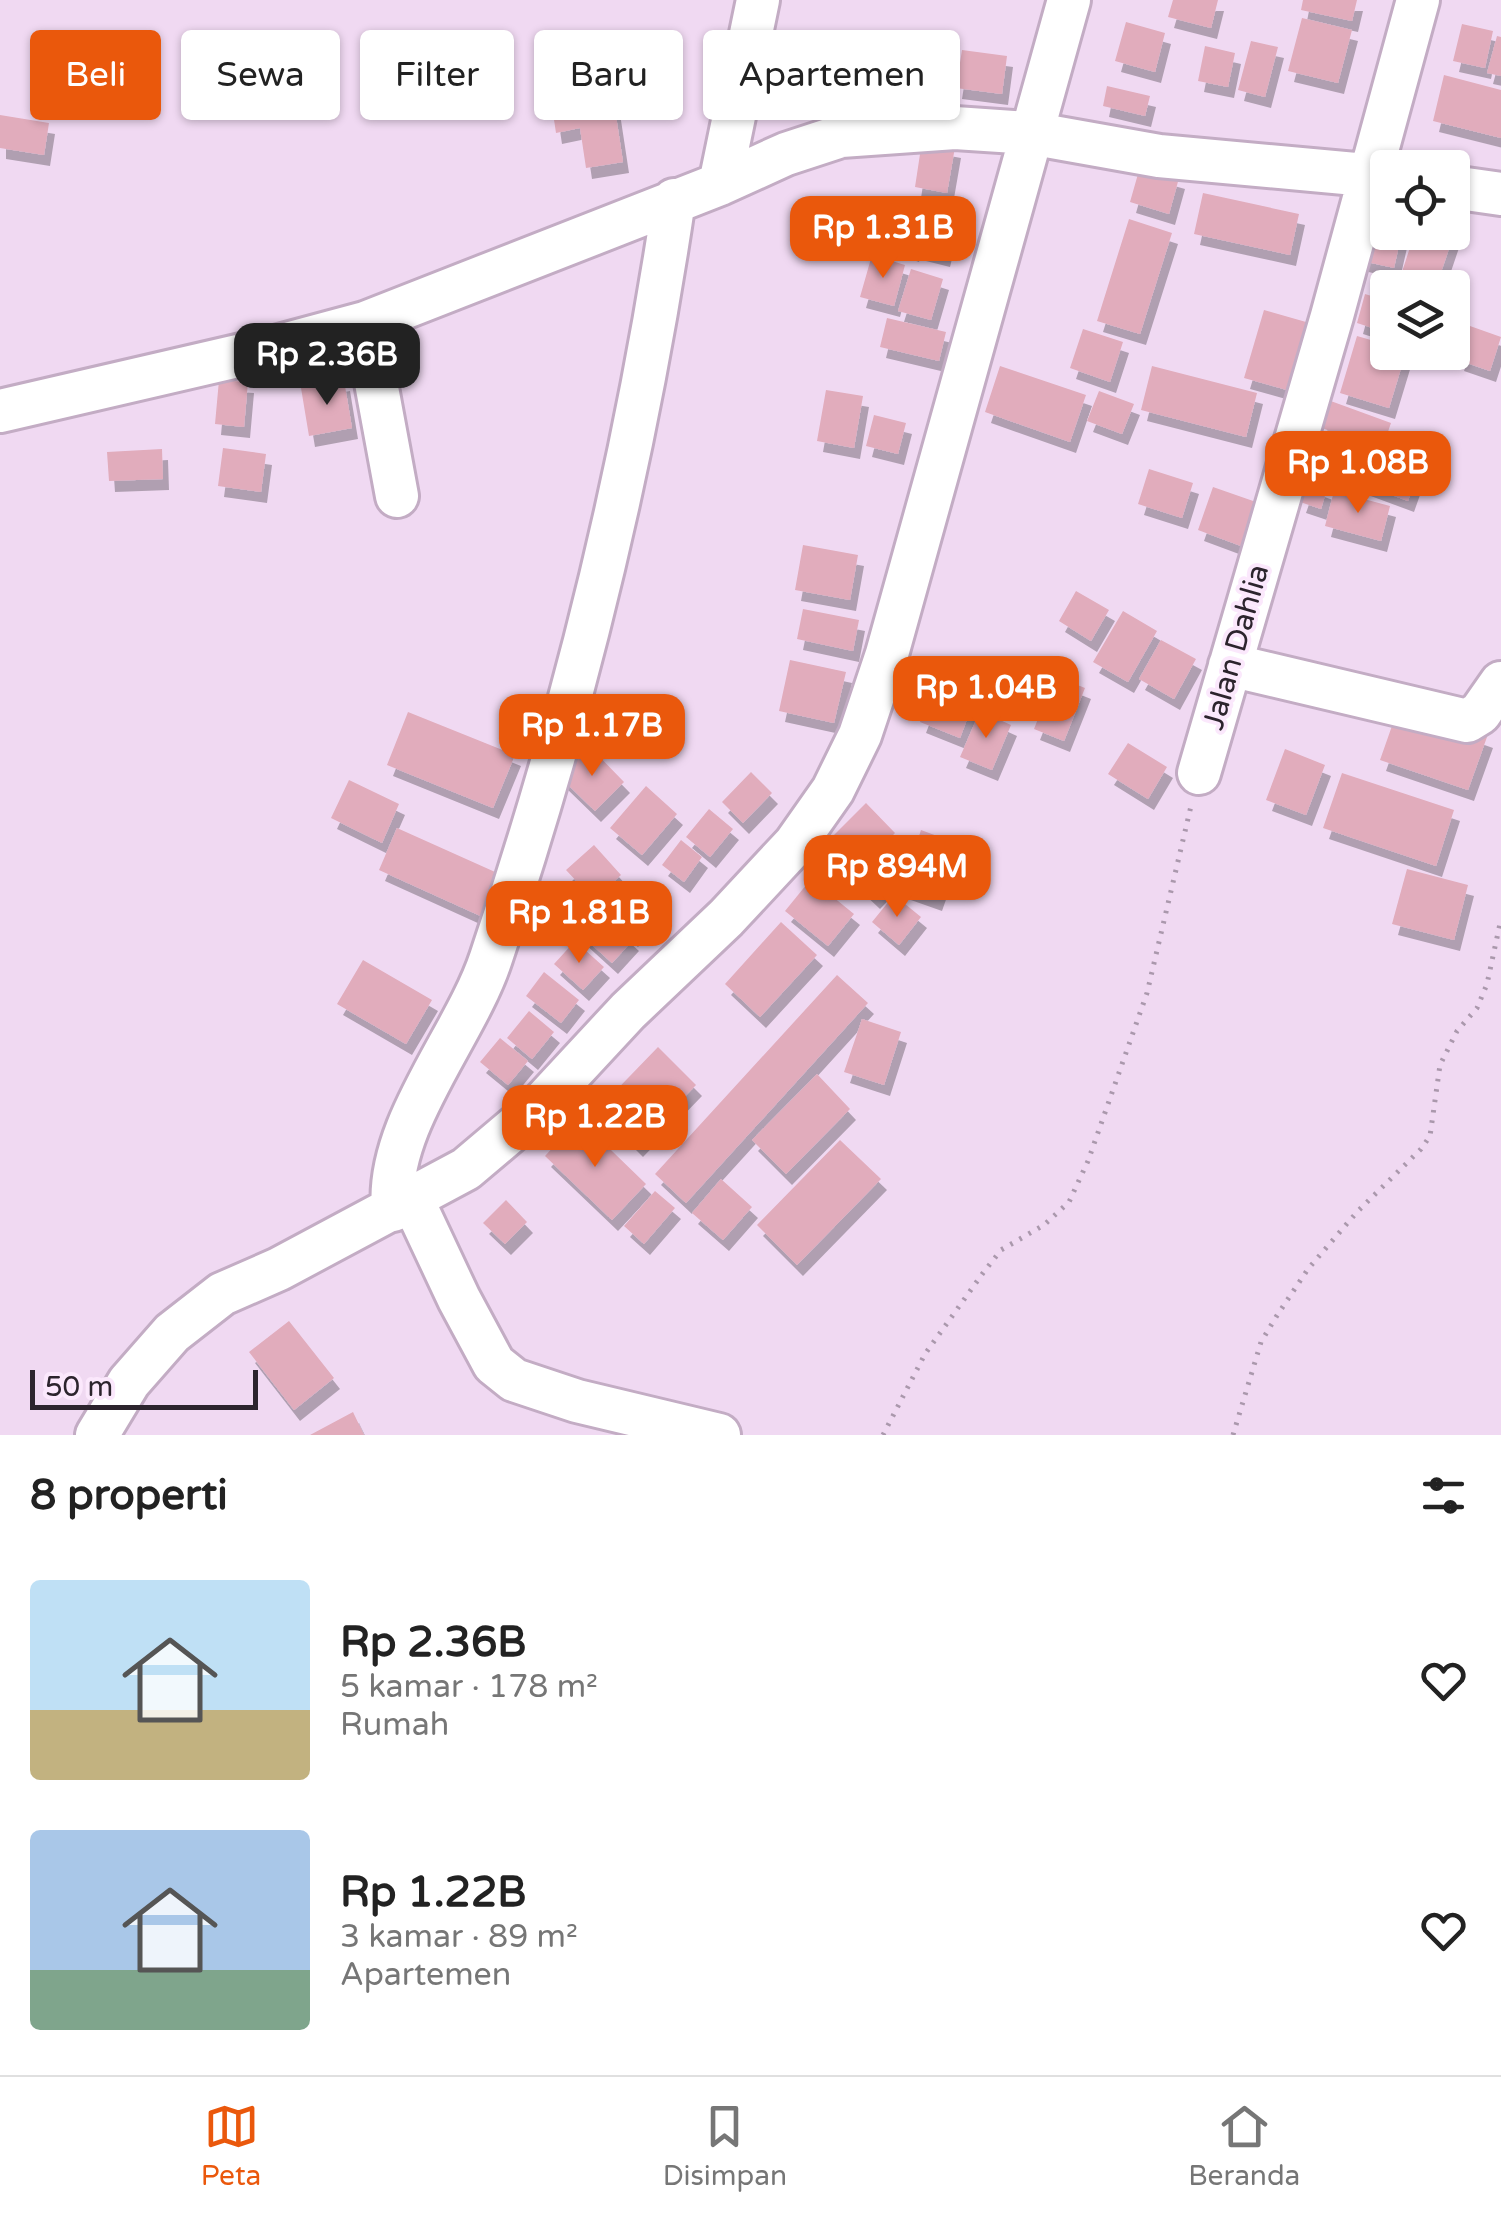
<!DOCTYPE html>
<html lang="id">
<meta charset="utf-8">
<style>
:root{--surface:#fff;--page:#f2f2f2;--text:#222;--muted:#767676;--line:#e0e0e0;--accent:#ea580c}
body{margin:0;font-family:"Varela Round",sans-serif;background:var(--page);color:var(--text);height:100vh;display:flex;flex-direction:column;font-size:38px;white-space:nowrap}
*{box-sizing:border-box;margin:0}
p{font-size:32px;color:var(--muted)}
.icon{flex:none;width:55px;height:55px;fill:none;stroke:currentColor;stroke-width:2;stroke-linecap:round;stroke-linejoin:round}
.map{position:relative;height:1435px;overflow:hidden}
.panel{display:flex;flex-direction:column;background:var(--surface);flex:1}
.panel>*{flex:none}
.top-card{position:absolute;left:30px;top:30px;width:1000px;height:90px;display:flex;gap:20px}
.buttons{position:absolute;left:1370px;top:150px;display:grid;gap:20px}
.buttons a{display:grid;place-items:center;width:100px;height:100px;border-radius:10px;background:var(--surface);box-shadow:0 2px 8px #0004;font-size:50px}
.scale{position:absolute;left:30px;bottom:25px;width:228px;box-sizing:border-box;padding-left:10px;border:5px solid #2c242d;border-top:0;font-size:28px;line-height:35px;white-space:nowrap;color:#2c242d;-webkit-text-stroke:8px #fbe8fc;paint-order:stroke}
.price{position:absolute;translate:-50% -85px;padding:0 22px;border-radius:20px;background:var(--accent);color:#fff;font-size:32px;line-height:65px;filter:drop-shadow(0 2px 5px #0008)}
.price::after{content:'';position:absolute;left:50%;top:60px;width:30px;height:22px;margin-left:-15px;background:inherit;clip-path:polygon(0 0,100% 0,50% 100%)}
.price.on{background:#222;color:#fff}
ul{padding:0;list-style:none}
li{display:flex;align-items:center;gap:30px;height:250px;padding:0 30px}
li span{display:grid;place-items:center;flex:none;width:280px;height:200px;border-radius:10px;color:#555}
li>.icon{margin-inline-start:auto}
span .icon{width:120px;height:120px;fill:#fffc;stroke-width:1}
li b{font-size:42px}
h2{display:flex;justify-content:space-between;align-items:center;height:120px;padding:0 30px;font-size:42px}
.pill{padding:0 35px;border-radius:10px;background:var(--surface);box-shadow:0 2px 8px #0004;font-size:35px;line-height:90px}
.pill.on{background:var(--accent);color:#fff}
.menu{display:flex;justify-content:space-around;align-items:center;height:140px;border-top:2px solid var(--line);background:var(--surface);font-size:28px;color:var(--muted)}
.menu a{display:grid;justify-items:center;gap:5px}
.menu .on{color:var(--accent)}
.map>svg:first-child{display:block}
.building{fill:#e1acbc;filter:url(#shadow)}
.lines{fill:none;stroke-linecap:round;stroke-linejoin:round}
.minor-casing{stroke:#c3acc4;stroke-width:48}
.path{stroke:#aa98ac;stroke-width:5;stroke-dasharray:2.5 8;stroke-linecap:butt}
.minor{stroke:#fff;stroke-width:42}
.labels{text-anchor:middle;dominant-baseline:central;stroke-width:8;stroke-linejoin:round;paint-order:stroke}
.street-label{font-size:30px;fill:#2c242d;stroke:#fbe8fc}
</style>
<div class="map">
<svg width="1501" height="1435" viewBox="0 0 1501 1435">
<defs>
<filter id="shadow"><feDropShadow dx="6" dy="11" stdDeviation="0" flood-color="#0004"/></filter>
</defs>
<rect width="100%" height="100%" fill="#f0d9f2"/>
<path class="building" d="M1173 0H1218L1211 28 1168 17Z
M1303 0H1357L1352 21 1301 10Z
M1302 18 1352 30 1338 83 1288 71Z
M1126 22 1165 33 1155 72 1115 61Z
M1462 24 1493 31 1485 68 1453 61Z
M1497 36 1501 37V76L1487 73Z
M1251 41 1278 47 1265 97 1238 90Z
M1205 46 1235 53 1228 87 1198 81Z
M962 50 1007 56 1002 94 956 88Z
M1444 75 1501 90V138L1433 121Z
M611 83 623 162 586 168 580 128 556 133 550 93Z
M1107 86 1150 96 1145 116 1103 106Z
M0 115 49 123 44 155 0 148Z
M922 141 955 147 947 193 915 187Z
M1140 167 1179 178 1169 214 1130 202Z
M1203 193 1299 214 1290 255 1194 234Z
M903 204 925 211 913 251 891 243Z
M929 218 952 224 944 256 920 250Z
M1129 219 1172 233 1140 334 1097 321Z
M1365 229 1401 237 1394 268 1358 260Z
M1415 232 1454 234 1436 287 1401 275Z
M872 255 905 265 894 306 860 297Z
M911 269 943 279 931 320 898 311Z
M1365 294 1388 301V333L1357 323Z
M1264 310 1313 324 1294 392 1244 378Z
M887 318 946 332 939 361 880 347Z
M1470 326 1501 337 1490 371 1458 360Z
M1083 329 1123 342 1110 382 1070 368Z
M1357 336 1388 345V352H1406L1389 408 1340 393Z
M1000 366 1086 395 1070 442 985 412Z
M1152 366 1257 393 1246 437 1141 410Z
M219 380 248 382 244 427 215 424Z
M344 380 352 428 309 436 301 388Z
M826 390 863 396 854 448 817 441Z
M1099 391 1134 404 1122 434 1087 421Z
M1328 400 1391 423 1382 449 1319 427Z
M874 415 906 423 898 454 866 446Z
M223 448 266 454 261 492 218 486Z
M162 449 163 479 109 481 107 452Z
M1375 451 1420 467 1408 501 1362 484Z
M1149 469 1193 483 1182 518 1138 504Z
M1307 482 1327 489 1321 509 1300 502Z
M1213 487 1256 502 1241 546 1198 530Z
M1334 491 1390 506 1381 541 1325 526Z
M803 545 858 555 850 600 795 590Z
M1076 591 1109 610 1091 641 1059 621Z
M803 609 859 620 853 651 797 639Z
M1123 611 1157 631 1128 682 1093 662Z
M1161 640 1196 659 1174 699 1139 679Z
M790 660 846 672 834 723 779 711Z
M1055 676 1085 688 1064 741 1034 729Z
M934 685 974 701 960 738 920 722Z
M1399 706 1487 737 1468 790 1380 760Z
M980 711 1011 725 992 770 960 757Z
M408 712 515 755 493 808 387 765Z
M1128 743 1167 767 1148 799 1108 774Z
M589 746 624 782 595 811 559 776Z
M1285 749 1325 765 1306 815 1266 800Z
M751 772 772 793 743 823 722 802Z
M1342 773 1454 810 1436 866 1323 828Z
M349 780 399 804 382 843 331 818Z
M646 786 677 814 642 855 610 828Z
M866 803 895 833 841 888 811 858Z
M709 809 733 829 710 857 686 837Z
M397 828 504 876 485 918 379 870Z
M921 830 956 843 936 900 902 888Z
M681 840 702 857 684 882 662 865Z
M594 845 621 875 594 900 566 870Z
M888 850 904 867 874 898 857 882Z
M1407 869 1468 885 1454 940 1392 924Z
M811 879 854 914 828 946 785 911Z
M633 881 660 905 632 936 605 913Z
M894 895 921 917 899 945 872 922Z
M600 910 633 940 612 963 579 933Z
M781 922 817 955 760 1017 725 984Z
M575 941 604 967 583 990 554 964Z
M363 960 432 1000 406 1044 337 1004Z
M544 972 579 1000 561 1023 526 996Z
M837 975 868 1003 686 1203 655 1174Z
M529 1011 554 1032 532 1059 507 1038Z
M862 1019 901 1032 884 1085 844 1072Z
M500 1038 528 1061 508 1085 480 1062Z
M658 1047 696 1085 637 1146 599 1108Z
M817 1074 850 1109 786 1174 752 1140Z
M579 1119 646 1184 612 1220 545 1156Z
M840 1140 881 1179 797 1265 757 1225Z
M721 1179 752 1207 723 1240 692 1213Z
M655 1191 675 1208 644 1244 624 1226Z
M506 1200 527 1222 505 1244 483 1223Z
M289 1321 334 1378 294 1410 249 1352Z
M353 1412 364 1435H310Z"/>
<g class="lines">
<g class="minor-casing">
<path id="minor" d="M720 184 758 0
M1452 187 1501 194
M365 323 397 496
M0 411 272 348 365 323 720 184 786 154 841 136 955 128 1030 133 1159 156 1388 177
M1230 665 1467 721 1480 713 1501 683
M1199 773 1332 316 1418 0
M412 1199 459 1299 494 1364 514 1380 577 1401 719 1435
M393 1210C385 1125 465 1037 491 958 574 712 636 457 674 200
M97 1435 129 1382 172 1333 222 1294 279 1269 466 1169 537 1109 628 1011 726 918 795 844 833 790 860 735 887 654 1069 0"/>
</g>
<path class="path" d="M883 1435 925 1354 983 1273 1001 1250 1044 1225 1069 1202 1088 1161 1147 993 1191 806
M1233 1435 1261 1342 1276 1317 1308 1269 1357 1212 1421 1149 1430 1136 1440 1065 1457 1031 1477 1008 1487 984 1501 919"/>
<use href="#minor" class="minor"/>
</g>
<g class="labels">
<g class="street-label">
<text transform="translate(1236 647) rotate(-74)">Jalan Dahlia</text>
</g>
</g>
</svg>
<div class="buttons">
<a><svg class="icon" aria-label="locate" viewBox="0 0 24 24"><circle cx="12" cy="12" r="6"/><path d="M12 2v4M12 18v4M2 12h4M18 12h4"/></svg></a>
<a><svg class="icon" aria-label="layers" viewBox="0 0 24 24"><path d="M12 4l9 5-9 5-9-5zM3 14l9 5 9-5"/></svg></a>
</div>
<div class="scale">50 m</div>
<b class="price" style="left:883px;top:281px">Rp 1.31B</b>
<b class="price on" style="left:327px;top:408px">Rp 2.36B</b>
<b class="price" style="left:1358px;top:516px">Rp 1.08B</b>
<b class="price" style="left:986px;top:741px">Rp 1.04B</b>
<b class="price" style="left:592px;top:779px">Rp 1.17B</b>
<b class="price" style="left:897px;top:920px">Rp 894M</b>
<b class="price" style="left:579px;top:966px">Rp 1.81B</b>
<b class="price" style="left:595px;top:1170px">Rp 1.22B</b>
<div class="top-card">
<a class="pill on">Beli</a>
<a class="pill">Sewa</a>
<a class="pill">Filter</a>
<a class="pill">Baru</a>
<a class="pill">Apartemen</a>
</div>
</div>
<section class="panel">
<h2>8 properti<svg class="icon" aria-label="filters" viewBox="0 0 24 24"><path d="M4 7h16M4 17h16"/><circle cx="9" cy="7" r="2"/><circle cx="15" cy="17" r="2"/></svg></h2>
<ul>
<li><span style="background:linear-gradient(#bfe0f5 65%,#c2b280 0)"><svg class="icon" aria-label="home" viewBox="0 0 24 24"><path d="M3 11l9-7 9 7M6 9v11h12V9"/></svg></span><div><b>Rp 2.36B</b><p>5 kamar · 178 m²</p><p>Rumah</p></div><svg class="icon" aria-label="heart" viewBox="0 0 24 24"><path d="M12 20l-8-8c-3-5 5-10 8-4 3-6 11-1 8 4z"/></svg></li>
<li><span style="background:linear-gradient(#a9c7e8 70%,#7fa58c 0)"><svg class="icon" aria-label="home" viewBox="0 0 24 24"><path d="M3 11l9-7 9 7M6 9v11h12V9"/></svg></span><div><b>Rp 1.22B</b><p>3 kamar · 89 m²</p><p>Apartemen</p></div><svg class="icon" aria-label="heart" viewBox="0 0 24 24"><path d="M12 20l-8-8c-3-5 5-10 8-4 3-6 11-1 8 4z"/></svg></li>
</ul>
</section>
<nav class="menu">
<a class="on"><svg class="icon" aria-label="map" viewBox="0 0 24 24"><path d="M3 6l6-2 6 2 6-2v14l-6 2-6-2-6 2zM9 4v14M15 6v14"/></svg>Peta</a>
<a><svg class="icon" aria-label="saved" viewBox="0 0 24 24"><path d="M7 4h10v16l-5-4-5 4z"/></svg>Disimpan</a>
<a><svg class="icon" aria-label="home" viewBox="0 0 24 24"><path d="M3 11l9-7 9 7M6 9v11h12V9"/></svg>Beranda</a>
</nav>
